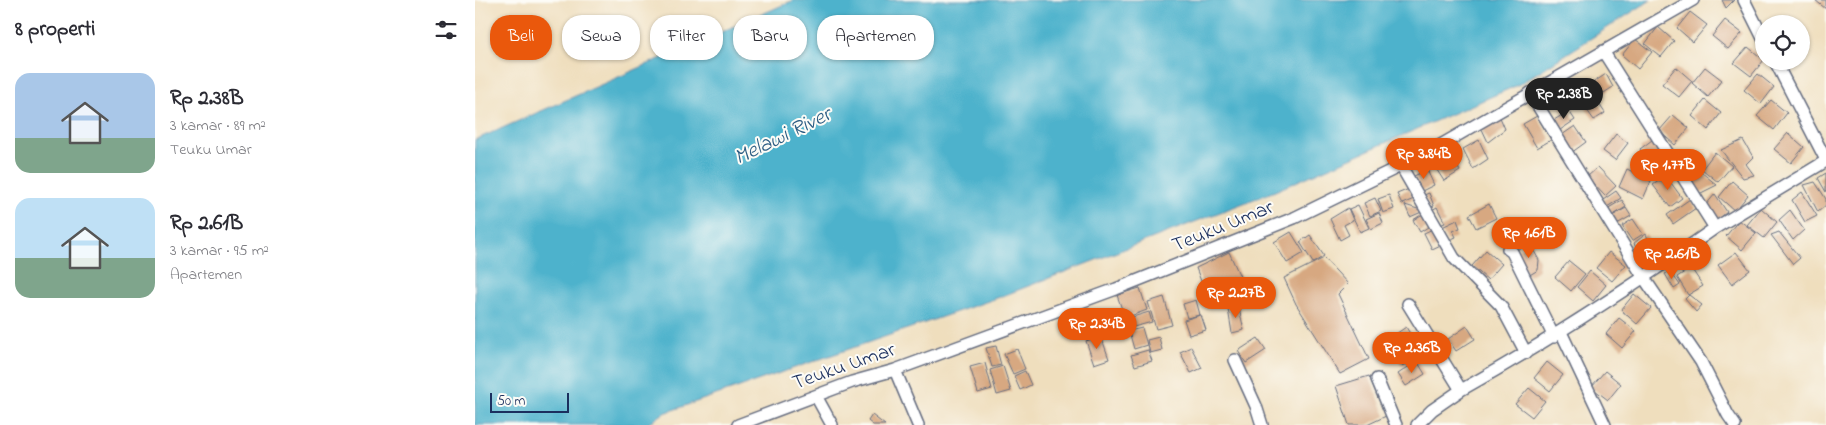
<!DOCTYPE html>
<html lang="id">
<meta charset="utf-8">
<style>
:root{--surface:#fff;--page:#f7f7f7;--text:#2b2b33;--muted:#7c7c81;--accent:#ea580c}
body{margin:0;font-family:"Indie Flower",sans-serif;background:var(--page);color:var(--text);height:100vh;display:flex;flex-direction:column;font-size:19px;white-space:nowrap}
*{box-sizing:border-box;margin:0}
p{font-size:16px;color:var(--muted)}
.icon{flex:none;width:28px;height:28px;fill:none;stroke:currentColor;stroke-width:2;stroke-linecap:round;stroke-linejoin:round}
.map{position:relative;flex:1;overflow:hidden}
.details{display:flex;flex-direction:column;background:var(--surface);width:475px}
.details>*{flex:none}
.banner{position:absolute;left:15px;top:15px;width:475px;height:45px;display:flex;gap:10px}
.controls{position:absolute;left:1280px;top:15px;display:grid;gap:10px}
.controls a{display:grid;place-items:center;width:55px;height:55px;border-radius:50%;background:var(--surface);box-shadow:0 1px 4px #0004;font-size:25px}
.scale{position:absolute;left:15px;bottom:12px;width:79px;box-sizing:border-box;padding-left:5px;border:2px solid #1b2f5e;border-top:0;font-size:14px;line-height:18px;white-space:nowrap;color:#1b2f5e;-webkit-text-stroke:4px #fdfcf7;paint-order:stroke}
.price{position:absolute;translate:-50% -42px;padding:0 11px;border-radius:18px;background:var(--accent);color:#fff;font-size:16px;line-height:32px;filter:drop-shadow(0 1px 2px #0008)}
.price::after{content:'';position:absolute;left:50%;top:30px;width:15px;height:11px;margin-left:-8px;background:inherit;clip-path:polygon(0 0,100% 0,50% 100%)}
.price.current{background:#222;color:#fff}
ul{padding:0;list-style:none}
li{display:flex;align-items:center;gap:15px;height:125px;padding:0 15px}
li span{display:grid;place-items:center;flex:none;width:140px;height:100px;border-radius:15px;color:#555}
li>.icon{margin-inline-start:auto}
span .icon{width:60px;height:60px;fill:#fffc;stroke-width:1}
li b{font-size:21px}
h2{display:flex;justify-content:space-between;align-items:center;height:60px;padding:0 15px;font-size:21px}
.tag{padding:0 18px;border-radius:20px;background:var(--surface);box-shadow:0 1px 4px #0004;font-size:18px;line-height:45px}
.tag.current{background:var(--accent);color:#fff}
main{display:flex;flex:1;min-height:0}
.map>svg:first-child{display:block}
.water{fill:#4db2cc;stroke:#347095}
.building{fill:#d7a881}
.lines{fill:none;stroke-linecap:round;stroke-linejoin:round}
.minor-casing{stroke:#656c7f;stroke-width:14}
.minor{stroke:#fff;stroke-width:11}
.labels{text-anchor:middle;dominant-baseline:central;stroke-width:4;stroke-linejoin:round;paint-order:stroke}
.street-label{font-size:21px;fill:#1b2f5e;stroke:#fdfcf7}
.water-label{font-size:22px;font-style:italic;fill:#2c5d84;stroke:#fdfcf7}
</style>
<main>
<section class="details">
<h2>8 properti<svg class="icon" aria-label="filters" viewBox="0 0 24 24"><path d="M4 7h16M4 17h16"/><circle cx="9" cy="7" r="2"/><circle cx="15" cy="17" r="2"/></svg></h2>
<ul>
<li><span style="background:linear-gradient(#a9c7e8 65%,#7fa58c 0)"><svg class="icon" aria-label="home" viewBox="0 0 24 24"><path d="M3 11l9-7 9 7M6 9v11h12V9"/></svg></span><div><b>Rp 2.38B</b><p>3 kamar · 89 m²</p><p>Teuku Umar</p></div></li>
<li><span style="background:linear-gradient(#bfe0f5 60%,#7fa58c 0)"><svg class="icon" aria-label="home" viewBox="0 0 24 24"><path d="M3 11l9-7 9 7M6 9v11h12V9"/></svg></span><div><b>Rp 2.61B</b><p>3 kamar · 95 m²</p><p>Apartemen</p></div></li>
</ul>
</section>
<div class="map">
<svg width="1351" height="425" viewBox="0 0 1351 425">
<rect width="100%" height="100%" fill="#fdfcf7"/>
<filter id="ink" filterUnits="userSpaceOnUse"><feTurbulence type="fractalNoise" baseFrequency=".02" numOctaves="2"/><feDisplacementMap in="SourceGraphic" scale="10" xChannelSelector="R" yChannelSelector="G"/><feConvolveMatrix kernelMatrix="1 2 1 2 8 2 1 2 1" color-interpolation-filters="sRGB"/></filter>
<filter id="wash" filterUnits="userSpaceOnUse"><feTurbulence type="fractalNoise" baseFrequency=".0096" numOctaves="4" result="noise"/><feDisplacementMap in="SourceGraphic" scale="20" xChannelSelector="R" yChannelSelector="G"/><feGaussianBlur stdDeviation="1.12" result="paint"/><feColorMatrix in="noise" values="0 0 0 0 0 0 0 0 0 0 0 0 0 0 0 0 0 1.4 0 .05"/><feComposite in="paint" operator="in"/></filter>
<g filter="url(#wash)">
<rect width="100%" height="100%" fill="#efdebd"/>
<path class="water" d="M319 0H1176L1043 85 800 191 525 297 189 413 172 425H0V140Z"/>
<g id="blocks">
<path class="building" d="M1247 0H1259L1251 8Z
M1340 0H1351V9Z
M1215 12 1232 25 1218 42 1202 28Z
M1250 20 1267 33 1253 49 1237 36Z
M1183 27 1199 41 1186 57 1170 44Z
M1160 39 1177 52 1163 69 1147 55Z
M1273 47 1289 60 1276 76 1259 63Z
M1201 67 1217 81 1204 97 1187 84Z
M1230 67 1247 80 1233 97 1217 83Z
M1131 74 1138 87 1124 96 1116 84Z
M1283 74 1299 87 1286 104 1269 90Z
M1116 92 1130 113 1119 120 1104 99Z
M1093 94 1099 104 1088 111 1082 101Z
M1230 100 1246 113 1233 130 1217 116Z
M1296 100 1312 113 1299 130 1282 116Z
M1094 111 1100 120 1085 130 1079 120Z
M1024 115 1030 129 1013 142 1006 127Z
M1198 115 1214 128 1200 145 1184 131Z
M1062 116 1076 140 1062 148 1048 124Z
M1100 126 1111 142 1096 153 1084 137Z
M1313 133 1329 147 1316 163 1299 149Z
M1141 134 1153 143 1140 160 1128 151Z
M1004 140 1013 159 998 169 988 149Z
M1177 140 1194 162 1181 171 1165 149Z
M1268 140 1278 157 1271 164 1279 175 1268 178 1246 150Z
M1240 152 1257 166 1243 182 1227 169Z
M974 153 985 171 969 181 958 164Z
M1123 167 1141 186 1130 196 1112 177Z
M1152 169 1176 181 1168 199 1144 187Z
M952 170 959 185 947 191 939 176Z
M1226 172 1242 185 1222 195 1215 181Z
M1351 173V192L1343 178Z
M1191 176 1207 198 1195 207 1178 185Z
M1257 181 1273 195 1260 211 1244 197Z
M1340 182 1351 199V205L1343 212 1329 185Z
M934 189 939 199 927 204 922 194Z
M1141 191 1146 198 1132 207 1128 200Z
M1327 192 1342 216 1330 222 1317 200Z
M954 193 959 206 955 208 949 195Z
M1240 194 1252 212 1240 222 1230 206Z
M914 195 919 209 908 213 903 199Z
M900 198 906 211 895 216 889 203Z
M1215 199 1221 208 1198 224 1192 215Z
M1147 200 1151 207 1137 216 1132 209Z
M1014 204 1021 218 1001 228 994 215Z
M883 205 894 228 885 232 874 209Z
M930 205 949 211 935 217Z
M962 207 970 223 965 225 957 210Z
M873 208 878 220 869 225 874 235 865 240 855 219Z
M1151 208 1156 216 1142 224 1137 216Z
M1286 208 1302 222 1289 238 1272 225Z
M1315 210 1329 230 1318 240 1304 220Z
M951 212 958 224 945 232 938 220Z
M904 213 908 223 896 229 891 219Z
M1158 219 1168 234 1157 241 1147 226Z
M982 220 985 228 978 231 981 237 972 241 965 228Z
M1264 220 1281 233 1267 250 1251 236Z
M960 228 968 244 957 249 949 233Z
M816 232 829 253 812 263 799 242Z
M1304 232 1325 258 1318 264 1296 235Z
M1171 234 1183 262 1169 270 1159 243Z
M835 235 849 256 838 263 825 242Z
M1055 244 1064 260 1063 270 1053 276 1041 250Z
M1011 250 1027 264 1013 280 997 266Z
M754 252 767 281 729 289 721 268Z
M1134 252 1151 265 1137 281 1121 268Z
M1261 252 1275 270 1257 284 1243 265Z
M849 258 873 284 863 294 894 359 865 374 821 304 809 278Z
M1094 261 1110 274 1096 291 1080 277Z
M1216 268 1228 286 1213 295 1202 277Z
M1115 271 1131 285 1118 301 1102 287Z
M1195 271 1205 285 1199 289 1190 274Z
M665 288 672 310 650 318 642 295Z
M1159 294 1176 308 1162 324 1146 310Z
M1214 295 1227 305 1221 312 1210 299Z
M689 297 697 325 681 329 673 302Z
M721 300 725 315 712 318 708 304Z
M763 304 769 330 757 333 753 309Z
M674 312 677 322 651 329 648 320Z
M725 315H726L731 330 714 335 709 320Z
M1144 318 1161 331 1147 348 1131 334Z
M621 320 625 335 612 338 608 324Z
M992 326 1000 339 981 351 973 339Z
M931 327 947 353 927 366 912 340Z
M667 328 672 345 659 349 654 331Z
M626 336 634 359 619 364 611 341Z
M684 337 687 350 675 353 672 340Z
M783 338 791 350 771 363 763 351Z
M521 346 526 365 517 367 511 348Z
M716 347 727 368 716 373 705 352Z
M542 349 550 369 538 374 529 354Z
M673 350 677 361 660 366 656 355Z
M942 361 950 374 931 386 923 374Z
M1072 362 1088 375 1075 391 1059 378Z
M510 363 517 389 503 393 495 367Z
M528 366 536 391 522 395 515 370Z
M550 371 556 385 545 390 539 376Z
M1130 371 1146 384 1133 400 1116 387Z
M894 376 911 416 892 425H874L861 386Z
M1054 388 1070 401 1057 417 1040 404Z
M397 415 410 425H398L393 421Z"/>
</g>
</g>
<g filter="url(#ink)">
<use href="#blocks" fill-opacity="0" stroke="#656c7f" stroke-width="1"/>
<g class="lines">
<g class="minor-casing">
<path id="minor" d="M1269 0 1289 40
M1300 61 1351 160
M1055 93 1169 278 1226 362 1253 415 1260 425
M926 166 979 258 1026 306 1051 353
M1240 228 1351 161
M1033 249 1037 252 1079 337
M933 304 986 390C1074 341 1158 286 1240 228L1128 51
M1086 332 1130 425
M760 360 781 406 787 425
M420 370 443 425
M902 379 921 425
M341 396 357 425
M263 425 377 382 420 370 641 289 819 218 950 154 1218 0
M942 425 957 410 986 390"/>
</g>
<use href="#minor" class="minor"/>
</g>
</g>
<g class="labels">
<g class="street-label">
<text transform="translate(748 227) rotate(-22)">Teuku Umar</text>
<text transform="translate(369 367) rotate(-19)">Teuku Umar</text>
</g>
<g class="water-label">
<text transform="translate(308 137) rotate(-26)">Melawi River</text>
</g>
</g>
</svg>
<div class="controls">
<a><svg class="icon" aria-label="locate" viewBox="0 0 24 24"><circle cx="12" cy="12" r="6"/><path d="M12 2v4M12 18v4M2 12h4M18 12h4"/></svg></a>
</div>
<div class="scale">50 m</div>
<b class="price current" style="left:1089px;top:120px">Rp 2.38B</b>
<b class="price" style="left:949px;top:180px">Rp 3.84B</b>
<b class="price" style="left:1193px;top:191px">Rp 1.77B</b>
<b class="price" style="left:1054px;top:259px">Rp 1.61B</b>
<b class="price" style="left:1197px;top:280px">Rp 2.61B</b>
<b class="price" style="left:761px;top:319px">Rp 2.27B</b>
<b class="price" style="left:622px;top:350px">Rp 2.34B</b>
<b class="price" style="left:937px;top:374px">Rp 2.36B</b>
<div class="banner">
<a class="tag current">Beli</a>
<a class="tag">Sewa</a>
<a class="tag">Filter</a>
<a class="tag">Baru</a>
<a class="tag">Apartemen</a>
</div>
</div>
</main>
